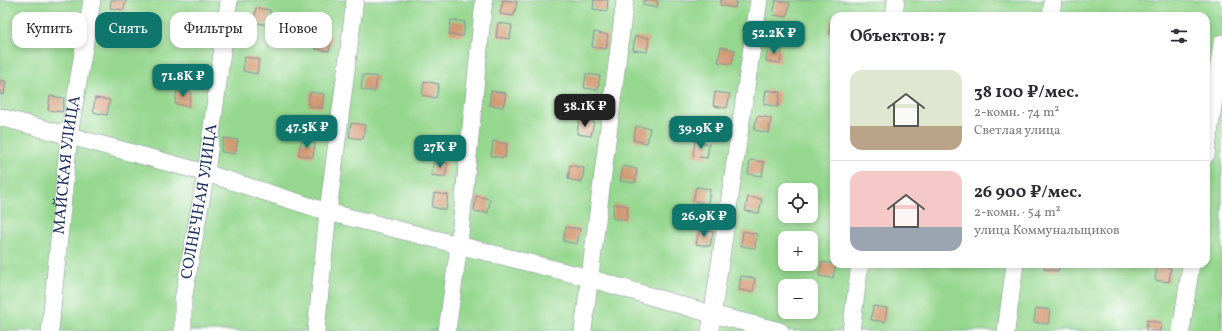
<!DOCTYPE html>
<html lang="ru">
<meta charset="utf-8">
<style>
:root{--surface:#fff;--page:#f2f2f3;--text:#2b2b33;--muted:#7c7c81;--line:#e1e1e2;--accent:#0f766e}
body{margin:0;font-family:Vollkorn,serif;background:var(--page);color:var(--text);height:100vh;display:flex;flex-direction:column;font-size:15px;white-space:nowrap}
*{box-sizing:border-box;margin:0}
p{font-size:13px;color:var(--muted)}
.icon{flex:none;width:22px;height:22px;fill:none;stroke:currentColor;stroke-width:2;stroke-linecap:round;stroke-linejoin:round}
.map{position:relative;flex:1;overflow:hidden}
.side{position:absolute;left:830px;top:12px;width:380px;height:256px;display:flex;flex-direction:column;background:var(--surface);border-radius:12px;box-shadow:0 2px 6px #0003}
.side>*{flex:none}
.hud{position:absolute;left:12px;top:12px;width:380px;height:36px;display:flex;gap:8px}
.controls{position:absolute;left:778px;top:183px;display:grid;gap:8px}
.controls a{display:grid;place-items:center;width:40px;height:40px;border-radius:8px;background:var(--surface);box-shadow:0 2px 6px #0003;font-size:20px}
.price{position:absolute;translate:-50% -34px;padding:0 9px;border-radius:8px;background:var(--accent);color:#fff;font-size:13px;line-height:26px;filter:drop-shadow(0 1px 2px #0008)}
.price::after{content:'';position:absolute;left:50%;top:24px;width:12px;height:9px;margin-left:-6px;background:inherit;clip-path:polygon(0 0,100% 0,50% 100%)}
.price.active{background:#222;color:#fff}
ul{padding:0;list-style:none}
li{display:flex;align-items:center;gap:12px;height:100px;padding:0 20px}
li+li{border-top:1px solid var(--line)}
li span{display:grid;place-items:center;flex:none;width:112px;height:80px;border-radius:12px;color:#555}
li>.icon{margin-inline-start:auto}
span .icon{width:48px;height:48px;fill:#fffc;stroke-width:1}
li b{font-size:17px}
h2{display:flex;justify-content:space-between;align-items:center;height:48px;padding:0 20px;font-size:17px}
.pill{padding:0 14px;border-radius:12px;background:var(--surface);box-shadow:0 2px 6px #0003;font-size:14px;line-height:36px}
.pill.active{background:var(--accent);color:#fff}
.map>svg:first-child{display:block}
.green{fill:#95d78e;stroke:#588376;fill-rule:evenodd}
.building{fill:#d19871}
.lines{fill:none;stroke-linecap:round;stroke-linejoin:round}
.minor-casing{stroke:#858c96;stroke-width:18}
.minor{stroke:#fff;stroke-width:17}
.labels{text-anchor:middle;dominant-baseline:central;stroke-width:3.5;stroke-linejoin:round;paint-order:stroke}
.street-label{font-size:16px;fill:#1b2f5e;stroke:#fff}
</style>
<div class="map">
<svg width="1222" height="331" viewBox="0 0 1222 331">
<rect width="100%" height="100%" fill="#fff"/>
<filter id="ink" filterUnits="userSpaceOnUse"><feTurbulence type="fractalNoise" baseFrequency=".025" numOctaves="2"/><feDisplacementMap in="SourceGraphic" scale="8" xChannelSelector="R" yChannelSelector="G"/><feConvolveMatrix kernelMatrix="1 2 1 2 8 2 1 2 1" color-interpolation-filters="sRGB"/></filter>
<filter id="wash" filterUnits="userSpaceOnUse"><feTurbulence type="fractalNoise" baseFrequency=".012" numOctaves="4" result="noise"/><feDisplacementMap in="SourceGraphic" scale="16" xChannelSelector="R" yChannelSelector="G"/><feGaussianBlur stdDeviation="0.9" result="paint"/><feColorMatrix in="noise" values="0 0 0 0 0 0 0 0 0 0 0 0 0 0 0 0 0 1.4 0 .05"/><feComposite in="paint" operator="in"/></filter>
<g filter="url(#wash)">
<rect width="100%" height="100%" fill="#efe8cd"/>
<path class="green" d="M0 0H1222V331H0ZM834 16H1206V264H834ZM785 190H811V216H785ZM785 238H811V264H785ZM785 286H811V312H785Z"/>
<g id="blocks">
<path class="building" d="M111 0H126L124 10 110 8Z
M503 0 517 2 514 16 500 14Z
M594 0H608L607 11 593 9Z
M644 0H658L657 8 643 5Z
M721 0H736L735 8 720 5Z
M776 0 790 3 787 17 773 15Z
M256 8 270 10 268 25 254 22Z
M831 19 834 20V35L829 34Z
M451 20 465 22 463 36 449 34Z
M193 21 207 23 205 38 190 35Z
M498 23 512 25 510 39 496 37Z
M594 32 608 35 606 49 592 47Z
M318 34 332 37 329 51 315 49Z
M635 36 649 38 647 52 633 50Z
M721 47 735 50 732 64 718 62Z
M768 47 782 49 780 63 766 61Z
M245 57 259 59 257 74 243 71Z
M191 65 205 68 202 82 188 80Z
M586 74 600 76 598 90 584 88Z
M363 75 377 77 375 92 361 89Z
M0 80 6 81 4 95 0 94Z
M424 81 439 84 436 98 422 95Z
M177 90 191 92 189 106 175 104Z
M766 90 780 92 778 107 764 104Z
M491 91 506 93 503 107 489 105Z
M310 92 324 94 322 108 308 106Z
M715 92 730 94 727 108 713 106Z
M50 96 64 98 62 112 48 110Z
M95 98 110 100 107 115 93 112Z
M757 116 771 118 769 133 754 130Z
M579 120 594 122 591 136 577 134Z
M351 123 365 125 363 139 349 137Z
M636 126 650 128 647 143 633 140Z
M224 138 238 140 235 154 221 152Z
M301 141 315 143 313 157 299 155Z
M493 141 507 144 505 158 491 156Z
M695 141 709 144 707 158 693 156Z
M750 160 764 162 762 176 748 174Z
M434 161 448 163 445 177 431 175Z
M570 165 584 168 582 182 568 179Z
M623 166 637 169 635 183 620 181Z
M696 187 710 189 708 204 693 201Z
M434 193 448 195 446 210 432 207Z
M476 196 490 199 488 213 474 211Z
M748 197 762 199 759 213 745 211Z
M614 204 628 206 626 220 612 218Z
M566 227 580 229 577 244 563 241Z
M699 229 713 232 710 246 696 244Z
M743 231 757 234 755 248 741 246Z
M822 262 836 264 833 278 819 276Z
M1045 264H1059L1058 271 1044 269Z
M1157 266 1171 268 1169 282 1155 280Z
M741 276 755 278 753 292 739 290Z
M873 306 887 308 885 322 871 320Z
M1036 308 1050 310 1048 324 1034 322Z
M1147 320 1161 323 1160 331H1146Z"/>
</g>
</g>
<g filter="url(#ink)">
<use href="#blocks" fill-opacity="0" stroke="#858c96" stroke-width="1"/>
<g class="lines">
<g class="minor-casing">
<g id="minor">
<path d="M894 16 896 0"/>
<path d="M1051 16 1053 0"/>
<path d="M0 117 206 173 328 212 589 278 711 314 780 331"/>
<path d="M1206 155 1222 43"/>
<path id="s1" d="M50 331 69 136 92 0"/>
<path id="s2" d="M183 331V300L206 173 229 0"/>
<path d="M316 331 328 212 355 0"/>
<path d="M447 331 459 245 484 0"/>
<path d="M583 331 625 0"/>
<path d="M710 331 759 0"/>
<path d="M851 331 860 264"/>
<path d="M1006 331 1015 264"/>
<path d="M1181 331 1191 264"/>
</g>
</g>
<use href="#minor" class="minor"/>
</g>
</g>
<g class="labels">
<g class="street-label">
<text stroke="none"><textPath href="#s1" startOffset="167">МАЙСКАЯ УЛИЦА</textPath></text>
<text stroke="none"><textPath href="#s2" startOffset="131">СОЛНЕЧНАЯ УЛИЦА</textPath></text>
</g>
</g>
</svg>
<div class="controls">
<a><svg class="icon" aria-label="locate" viewBox="0 0 24 24"><circle cx="12" cy="12" r="6"/><path d="M12 2v4M12 18v4M2 12h4M18 12h4"/></svg></a>
<a>+</a>
<a>−</a>
</div>
<b class="price" style="left:774px;top:55px">52.2K ₽</b>
<b class="price" style="left:183px;top:98px">71.8K ₽</b>
<b class="price active" style="left:585px;top:128px">38.1K ₽</b>
<b class="price" style="left:307px;top:149px">47.5K ₽</b>
<b class="price" style="left:701px;top:150px">39.9K ₽</b>
<b class="price" style="left:440px;top:169px">27K ₽</b>
<b class="price" style="left:704px;top:238px">26.9K ₽</b>
<div class="hud">
<a class="pill">Купить</a>
<a class="pill active">Снять</a>
<a class="pill">Фильтры</a>
<a class="pill">Новое</a>
</div>
<section class="side">
<h2>Объектов: 7<svg class="icon" aria-label="filters" viewBox="0 0 24 24"><path d="M4 7h16M4 17h16"/><circle cx="9" cy="7" r="2"/><circle cx="15" cy="17" r="2"/></svg></h2>
<ul>
<li><span style="background:linear-gradient(#dfe7d0 70%,#b9a48a 0)"><svg class="icon" aria-label="home" viewBox="0 0 24 24"><path d="M3 11l9-7 9 7M6 9v11h12V9"/></svg></span><div><b>38 100 ₽/мес.</b><p>2-комн. · 74 m²</p><p>Светлая улица</p></div></li>
<li><span style="background:linear-gradient(#f6c9c9 70%,#9aa5b1 0)"><svg class="icon" aria-label="home" viewBox="0 0 24 24"><path d="M3 11l9-7 9 7M6 9v11h12V9"/></svg></span><div><b>26 900 ₽/мес.</b><p>2-комн. · 54 m²</p><p>улица Коммунальщиков</p></div></li>
</ul>
</section>
</div>
